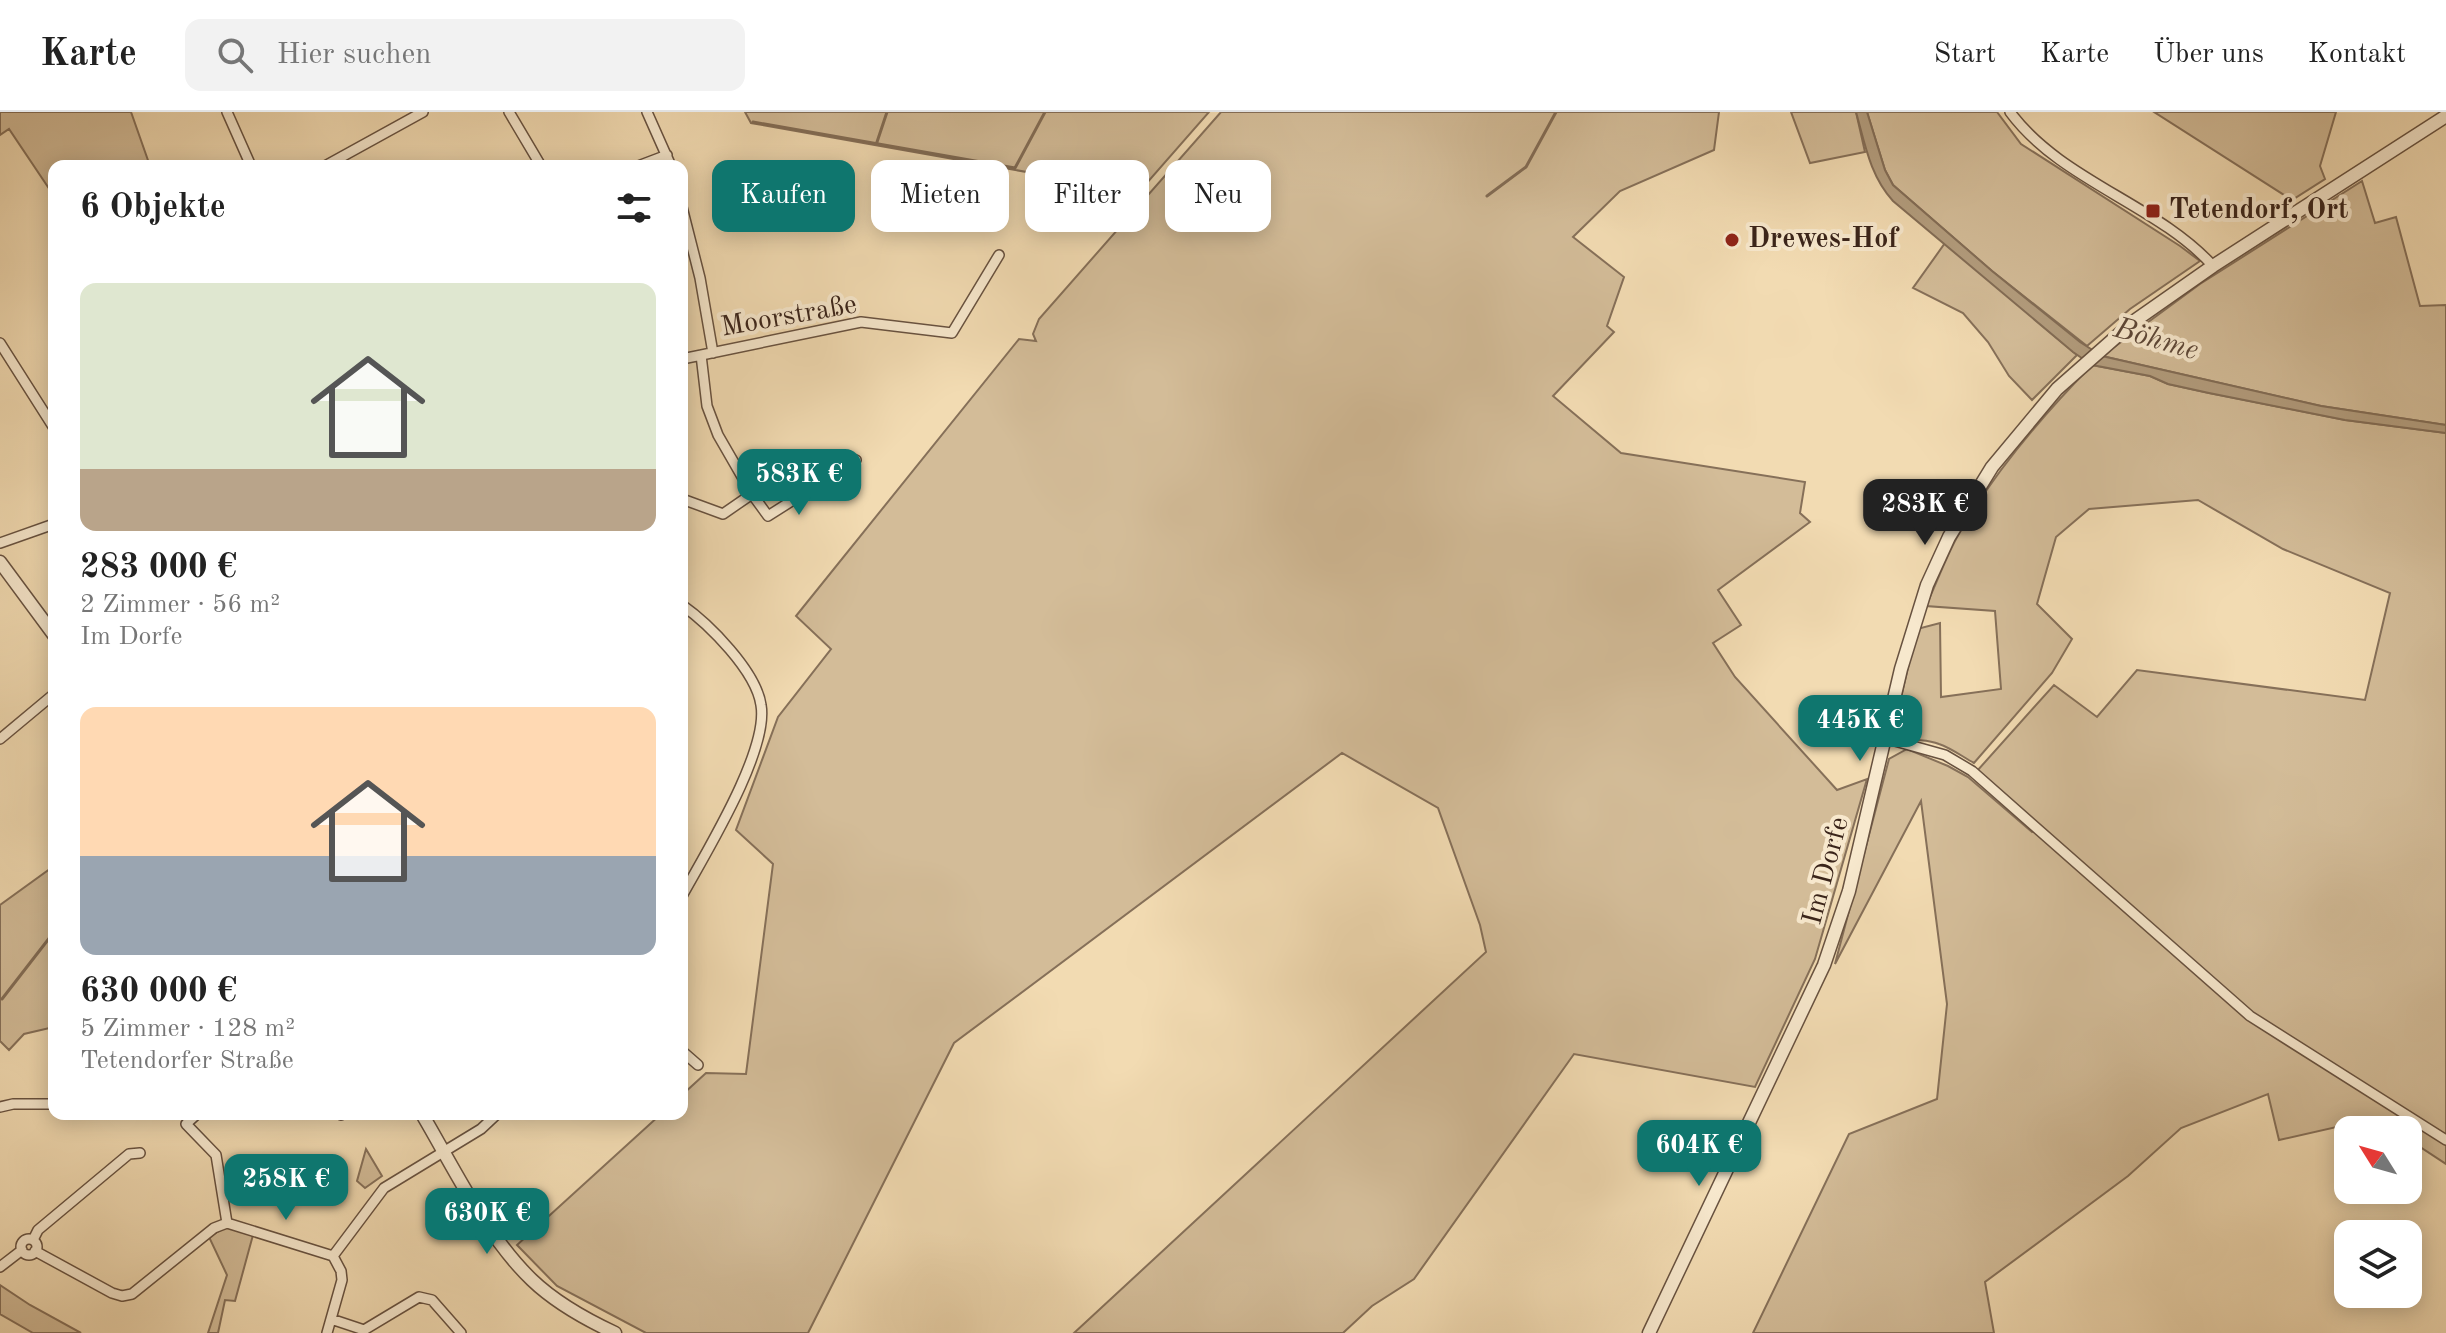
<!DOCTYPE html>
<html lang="de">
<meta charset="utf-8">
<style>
:root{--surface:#fff;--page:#f2f2f2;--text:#222;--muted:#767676;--line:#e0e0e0;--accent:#0f766e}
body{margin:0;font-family:"Old Standard TT",serif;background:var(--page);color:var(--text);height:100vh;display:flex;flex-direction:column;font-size:30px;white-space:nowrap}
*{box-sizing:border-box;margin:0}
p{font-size:26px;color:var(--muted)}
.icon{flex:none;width:44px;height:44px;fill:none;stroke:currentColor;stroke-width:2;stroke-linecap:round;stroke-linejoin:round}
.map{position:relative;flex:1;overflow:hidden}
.details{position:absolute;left:48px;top:48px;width:640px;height:960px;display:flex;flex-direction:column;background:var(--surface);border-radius:16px;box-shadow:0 4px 20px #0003}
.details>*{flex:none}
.hud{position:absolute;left:712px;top:48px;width:760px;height:72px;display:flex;gap:16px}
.needle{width:52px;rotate:307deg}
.buttons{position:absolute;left:2334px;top:1004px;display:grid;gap:16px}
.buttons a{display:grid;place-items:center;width:88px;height:88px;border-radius:16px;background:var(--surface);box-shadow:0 4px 20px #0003;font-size:40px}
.price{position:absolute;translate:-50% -68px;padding:0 18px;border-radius:16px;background:var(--accent);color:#fff;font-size:26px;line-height:52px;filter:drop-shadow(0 2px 4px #0008)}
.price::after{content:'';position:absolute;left:50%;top:48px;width:24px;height:18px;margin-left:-12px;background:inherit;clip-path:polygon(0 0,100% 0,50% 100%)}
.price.on{background:#222;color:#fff}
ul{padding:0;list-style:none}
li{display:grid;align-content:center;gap:16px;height:424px;padding:0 32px}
li span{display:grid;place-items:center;height:248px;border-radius:16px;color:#555}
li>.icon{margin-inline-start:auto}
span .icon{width:144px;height:144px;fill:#fffc;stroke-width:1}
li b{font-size:34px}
h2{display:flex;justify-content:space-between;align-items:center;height:96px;padding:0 32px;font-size:34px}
.chip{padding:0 28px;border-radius:16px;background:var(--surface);box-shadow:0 4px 20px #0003;font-size:28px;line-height:72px}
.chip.on{background:var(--accent);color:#fff}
header{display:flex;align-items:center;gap:48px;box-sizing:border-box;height:112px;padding:0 40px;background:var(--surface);border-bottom:2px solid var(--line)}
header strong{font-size:38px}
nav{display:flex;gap:44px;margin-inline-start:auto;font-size:28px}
.search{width:560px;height:72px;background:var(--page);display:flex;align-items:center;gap:20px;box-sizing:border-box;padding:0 28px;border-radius:16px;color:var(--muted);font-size:30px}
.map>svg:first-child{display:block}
.green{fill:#d3bc98;stroke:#867059;stroke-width:2}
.water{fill:#b39d7e;stroke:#836d56;stroke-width:2}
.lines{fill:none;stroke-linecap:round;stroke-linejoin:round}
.stream{stroke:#836d56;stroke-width:3}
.minor-casing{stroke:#685240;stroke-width:12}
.tertiary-casing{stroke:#685240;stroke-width:15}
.minor{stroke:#f7e8cd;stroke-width:9}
.tertiary{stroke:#f7e8cd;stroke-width:12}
.poi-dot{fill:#8f2418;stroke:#f7e8cd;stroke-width:3}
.labels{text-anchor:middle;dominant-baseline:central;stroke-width:8;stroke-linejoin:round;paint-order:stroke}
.poi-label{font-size:28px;font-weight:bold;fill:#3a241a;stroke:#f7e8cd;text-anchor:start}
.street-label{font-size:28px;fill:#3a241a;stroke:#f7e8cd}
.water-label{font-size:30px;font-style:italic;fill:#5e4838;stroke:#f7e8cd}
</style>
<header>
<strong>Karte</strong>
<div class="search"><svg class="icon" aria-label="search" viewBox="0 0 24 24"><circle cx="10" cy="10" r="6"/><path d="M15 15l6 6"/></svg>Hier suchen</div>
<nav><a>Start</a><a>Karte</a><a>Über uns</a><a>Kontakt</a></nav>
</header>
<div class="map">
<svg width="2446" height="1221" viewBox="0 0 2446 1221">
<rect width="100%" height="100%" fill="#f2dbb2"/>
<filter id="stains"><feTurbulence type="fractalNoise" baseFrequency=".0025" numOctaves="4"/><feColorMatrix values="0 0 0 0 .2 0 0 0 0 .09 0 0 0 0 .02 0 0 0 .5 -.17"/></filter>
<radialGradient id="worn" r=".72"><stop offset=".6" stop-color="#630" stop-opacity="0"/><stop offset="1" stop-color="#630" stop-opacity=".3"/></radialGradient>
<path class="green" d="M0 0H131L150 54H54V84L9 17 0 23Z
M745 0H1209L1139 80 751 11Z
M1221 0H1719L1714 38 1620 79 1573 125 1624 165 1607 214 1614 220 1553 284 1621 341 1805 370 1800 401 1810 410 1718 478 1741 513 1713 531 1735 565 1837 678 1867 667 1815 847 1755 975 1574 942 1414 1167 1372 1194 1343 1221H1074L1486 840 1480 813 1438 696 1342 641 954 931 808 1221H646L557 1174 517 1133 661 1002H682V983L706 961 746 962 773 752 736 718 778 605 831 537 796 504 1019 227 1036 229 1033 222 1039 207Z
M1791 0H1856L1865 40 1810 51Z
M1867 0H1997L2021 32 2180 134 2200 149 2130 197 2087 234 1992 159 1893 73 1885 58Z
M2154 0H2336L2320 54 2325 67 2292 88Z
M2362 69 2375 111 2396 105 2420 194 2446 193V313L2321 294 2102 244 2200 172Z
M1945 131 2077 243 2032 288 2009 264 1988 230 1963 201 1913 176Z
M2092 253 2150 264 2168 272 2209 281 2345 308 2446 321V1052L2408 1027V1018H2394L2376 1006 2279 1028 2268 982 2181 1016 2128 1064 1985 1170 1994 1221H1753L1849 1022 1937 987 1947 892 1921 689 1835 852 1889 647 1907 637 1948 654 1968 665 2032 720 2039 715 1977 659 2054 573 2097 605 2137 558 2365 588 2390 481 2283 437 2198 388 2089 397 2056 425 2037 492 2072 527 2052 561 1974 651C1963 645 1951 636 1939 632 1919 624 1906 635 1895 611L1917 517 1940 511 1941 585 2001 577 1995 499 1926 494C1936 472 1945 448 1956 427 1992 362 2041 305 2092 253Z
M54 754V915L24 922 9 938 0 929V793Z
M366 1037 382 1064 365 1076 357 1069Z
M226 1115 253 1123 235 1189 225 1188 218 1221H208L227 1163 209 1125Z
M0 1173 30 1193 81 1221H33L0 1202Z"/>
<path class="water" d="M1856 0H1867L1885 58 1893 73 1992 159 2080 230 2102 244 2321 294 2446 313V321L2345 308 2209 281 2168 272 2150 264 2092 253 2073 240 1893 89C1870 64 1865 32 1856 0Z"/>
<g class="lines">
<path class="stream" d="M753 10 1015 56 1045 0
M877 30 887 0
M1487 84 1526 55 1556 0
M2 887 54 820"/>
<g class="minor-casing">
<path id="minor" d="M227 0 251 54
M509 0 541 54
M647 0 671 54
M2010 0C2061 69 2157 92 2213 154
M325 54 423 0
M638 54 667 43
M682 95 700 166 713 241
M0 231 54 316
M682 247 861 210 952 221 999 143
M752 382 768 404 856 348
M682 387 723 402 752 382 718 323 707 294 701 243
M0 431 54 412
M682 493C709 512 756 559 761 593 769 639 705 742 682 784
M1884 626 1945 643 1972 659 2250 904 2446 1028
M0 627 54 582
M682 939 698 953
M0 995 13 992H54
M197 1002 186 1012 216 1043 227 1111
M340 1002 341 1003
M21 1135a8 8 0 1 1 16 0a8 8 0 1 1-16 0Z
M33 1128 38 1118 129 1042 140 1041
M35 1139 112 1181 122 1184 132 1182 214 1116 227 1111 333 1144
M333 1144 384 1076 481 1017 497 1002
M0 1155 22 1138
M331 1207 364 1218 419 1185 432 1188 461 1221
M327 1221 342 1168 341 1159 333 1144"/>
</g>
<g class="tertiary-casing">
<path id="tertiary" d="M0 450 54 523
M422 1002C454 1056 486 1124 532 1168 556 1191 585 1207 615 1221
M1649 1221 1824 853 1849 779 1901 557 1927 473 1949 425 1992 355 2057 277 2133 210 2213 154 2446 4"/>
</g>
<use href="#minor" class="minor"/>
<use href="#tertiary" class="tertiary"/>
</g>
<g class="poi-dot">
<rect x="2145" y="91" width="16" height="16" rx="4"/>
<circle cx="1732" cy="128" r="8"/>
</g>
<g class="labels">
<g class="poi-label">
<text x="2169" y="99">Tetendorf, Ort</text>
<text x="1748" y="128">Drewes-Hof</text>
</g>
<g class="street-label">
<text transform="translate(789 205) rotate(-10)">Moorstraße</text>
<text transform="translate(1827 759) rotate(-75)">Im Dorfe</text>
</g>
<g class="water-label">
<text transform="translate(2156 228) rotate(16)">Böhme</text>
</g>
</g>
<rect width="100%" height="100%" filter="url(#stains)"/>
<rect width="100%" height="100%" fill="url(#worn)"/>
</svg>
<div class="buttons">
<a><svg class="needle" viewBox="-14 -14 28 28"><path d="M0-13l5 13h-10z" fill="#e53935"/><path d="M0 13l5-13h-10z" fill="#767676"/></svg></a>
<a><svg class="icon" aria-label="layers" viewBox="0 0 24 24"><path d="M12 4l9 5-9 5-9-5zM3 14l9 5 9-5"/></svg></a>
</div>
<b class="price" style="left:799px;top:405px">583K €</b>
<b class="price on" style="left:1925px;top:435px">283K €</b>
<b class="price" style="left:1860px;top:651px">445K €</b>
<b class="price" style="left:1699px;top:1076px">604K €</b>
<b class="price" style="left:286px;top:1110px">258K €</b>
<b class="price" style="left:487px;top:1144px">630K €</b>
<div class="hud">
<a class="chip on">Kaufen</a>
<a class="chip">Mieten</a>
<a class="chip">Filter</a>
<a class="chip">Neu</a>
</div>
<section class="details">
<h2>6 Objekte<svg class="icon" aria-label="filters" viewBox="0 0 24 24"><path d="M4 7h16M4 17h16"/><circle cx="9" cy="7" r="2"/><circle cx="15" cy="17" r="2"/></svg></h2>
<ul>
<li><span style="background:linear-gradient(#dfe7d0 75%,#b9a48a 0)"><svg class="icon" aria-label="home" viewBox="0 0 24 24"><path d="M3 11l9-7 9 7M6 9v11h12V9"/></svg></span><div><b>283 000 €</b><p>2 Zimmer · 56 m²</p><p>Im Dorfe</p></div></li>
<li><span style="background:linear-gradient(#ffd9b3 60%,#9aa5b1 0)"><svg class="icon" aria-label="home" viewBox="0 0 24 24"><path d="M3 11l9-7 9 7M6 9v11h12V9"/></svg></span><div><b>630 000 €</b><p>5 Zimmer · 128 m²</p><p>Tetendorfer Straße</p></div></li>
</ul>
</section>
</div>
